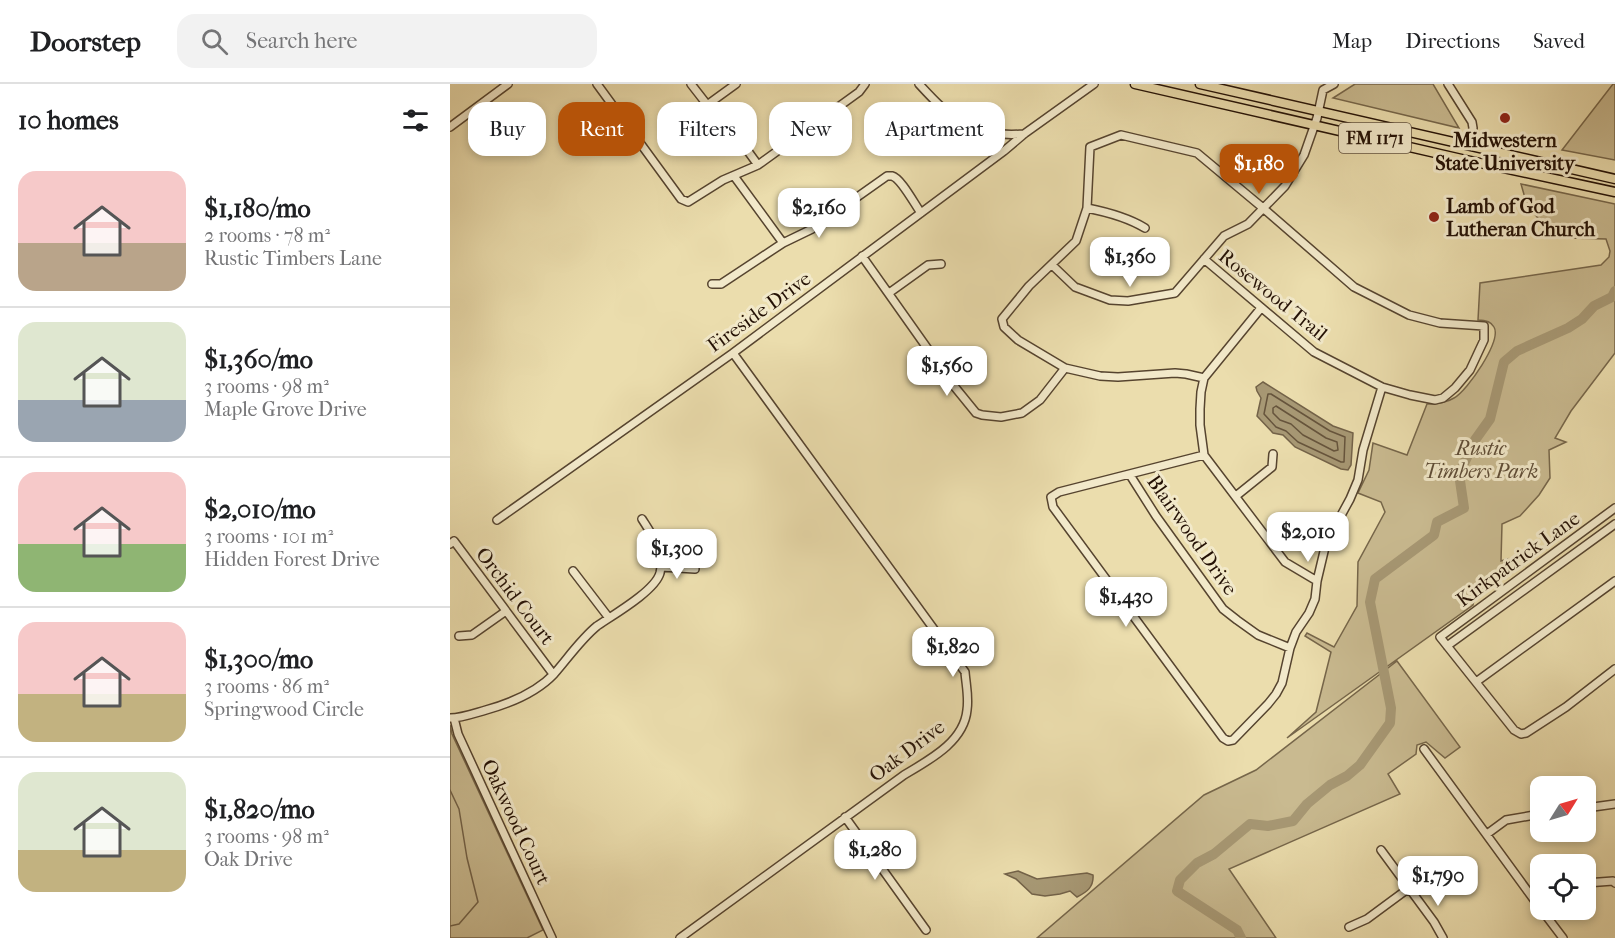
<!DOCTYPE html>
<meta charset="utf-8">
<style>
:root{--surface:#fff;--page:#f2f2f2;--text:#202124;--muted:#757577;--line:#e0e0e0;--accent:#b45309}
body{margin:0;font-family:"IM FELL French Canon",serif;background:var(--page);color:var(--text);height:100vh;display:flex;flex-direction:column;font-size:22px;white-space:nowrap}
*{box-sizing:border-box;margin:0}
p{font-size:20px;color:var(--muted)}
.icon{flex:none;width:33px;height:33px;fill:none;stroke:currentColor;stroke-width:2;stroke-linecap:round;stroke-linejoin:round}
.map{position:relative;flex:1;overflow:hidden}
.drawer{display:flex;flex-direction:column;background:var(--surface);width:450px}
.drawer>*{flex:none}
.banner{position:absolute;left:18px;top:18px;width:570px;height:54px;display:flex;gap:12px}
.needle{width:39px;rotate:53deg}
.fabs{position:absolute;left:1080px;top:692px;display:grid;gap:12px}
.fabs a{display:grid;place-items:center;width:66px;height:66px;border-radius:12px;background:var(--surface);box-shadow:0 3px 9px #0003;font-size:30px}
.price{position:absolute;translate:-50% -51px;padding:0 14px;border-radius:12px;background:#fff;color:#222;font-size:20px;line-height:39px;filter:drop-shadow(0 2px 3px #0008)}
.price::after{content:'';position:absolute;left:50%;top:36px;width:18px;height:14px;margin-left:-9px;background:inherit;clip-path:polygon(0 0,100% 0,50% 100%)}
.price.on{background:var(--accent);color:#fff}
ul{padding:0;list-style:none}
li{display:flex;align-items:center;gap:18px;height:150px;padding:0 18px}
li+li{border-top:2px solid var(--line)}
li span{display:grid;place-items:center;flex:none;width:168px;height:120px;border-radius:18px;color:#555}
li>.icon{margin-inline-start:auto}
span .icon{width:72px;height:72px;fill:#fffc;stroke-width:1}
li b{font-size:26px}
h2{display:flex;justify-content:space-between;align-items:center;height:72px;padding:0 18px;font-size:26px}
.pill{padding:0 21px;border-radius:18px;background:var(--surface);box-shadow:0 3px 9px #0003;font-size:21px;line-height:54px}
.pill.on{background:var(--accent);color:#fff}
header{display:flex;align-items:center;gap:36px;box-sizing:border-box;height:84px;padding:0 30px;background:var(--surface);border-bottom:2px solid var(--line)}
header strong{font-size:28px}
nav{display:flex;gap:33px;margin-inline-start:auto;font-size:21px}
.search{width:420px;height:54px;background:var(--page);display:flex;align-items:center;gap:15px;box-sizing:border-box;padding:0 21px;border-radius:18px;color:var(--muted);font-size:22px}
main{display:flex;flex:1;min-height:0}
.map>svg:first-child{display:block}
.green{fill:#c9ba90;stroke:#76664a;stroke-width:1.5}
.water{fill:#a79874;stroke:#736248;stroke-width:1.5}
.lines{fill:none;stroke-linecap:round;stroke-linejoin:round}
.shore{stroke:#66543c;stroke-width:1.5}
.stream{stroke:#736248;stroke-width:1.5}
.river{stroke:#a79874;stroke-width:10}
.minor-casing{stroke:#56442f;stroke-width:10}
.major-casing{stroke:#241105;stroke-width:11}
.minor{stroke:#f2e9ca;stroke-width:7}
.major{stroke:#ebddad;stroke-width:8}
.poi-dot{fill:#8f2418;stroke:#f2e9ca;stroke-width:2}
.labels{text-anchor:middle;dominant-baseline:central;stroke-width:6;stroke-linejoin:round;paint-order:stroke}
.shield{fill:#f2e9ca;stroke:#625240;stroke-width:1.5}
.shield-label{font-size:18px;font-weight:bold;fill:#241105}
.poi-label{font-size:20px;font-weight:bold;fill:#241105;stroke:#f2e9ca}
.street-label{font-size:20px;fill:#241105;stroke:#f2e9ca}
.park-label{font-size:20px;font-style:italic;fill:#5e4c36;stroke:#f2e9ca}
</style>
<header>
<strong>Doorstep</strong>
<div class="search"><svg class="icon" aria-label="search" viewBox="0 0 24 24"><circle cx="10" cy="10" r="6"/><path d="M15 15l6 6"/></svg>Search here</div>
<nav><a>Map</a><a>Directions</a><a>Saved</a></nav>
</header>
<main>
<section class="drawer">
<h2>10 homes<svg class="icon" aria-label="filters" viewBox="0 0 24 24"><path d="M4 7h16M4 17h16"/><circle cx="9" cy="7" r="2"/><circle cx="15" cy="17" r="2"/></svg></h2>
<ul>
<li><span style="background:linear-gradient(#f6c9c9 60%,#b9a48a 0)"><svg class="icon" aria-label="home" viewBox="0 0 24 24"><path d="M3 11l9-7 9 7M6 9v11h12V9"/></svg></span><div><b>$1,180/mo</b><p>2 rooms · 78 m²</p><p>Rustic Timbers Lane</p></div></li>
<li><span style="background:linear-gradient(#dfe7d0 65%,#9aa5b1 0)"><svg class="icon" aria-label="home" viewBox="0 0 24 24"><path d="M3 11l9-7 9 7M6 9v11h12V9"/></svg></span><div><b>$1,360/mo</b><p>3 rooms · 98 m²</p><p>Maple Grove Drive</p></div></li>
<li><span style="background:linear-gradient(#f6c9c9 60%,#8fb573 0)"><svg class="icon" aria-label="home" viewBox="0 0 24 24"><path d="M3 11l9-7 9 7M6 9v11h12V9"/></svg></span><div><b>$2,010/mo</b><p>3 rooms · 101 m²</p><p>Hidden Forest Drive</p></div></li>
<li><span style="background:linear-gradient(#f6c9c9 60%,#c2b280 0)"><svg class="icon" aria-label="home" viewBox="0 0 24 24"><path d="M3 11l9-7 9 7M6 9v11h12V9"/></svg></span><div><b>$1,300/mo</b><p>3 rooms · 86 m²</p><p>Springwood Circle</p></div></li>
<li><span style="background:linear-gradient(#dfe7d0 65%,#c2b280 0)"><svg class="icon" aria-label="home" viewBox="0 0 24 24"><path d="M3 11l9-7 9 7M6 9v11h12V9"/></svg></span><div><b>$1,820/mo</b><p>3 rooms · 98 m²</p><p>Oak Drive</p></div></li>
</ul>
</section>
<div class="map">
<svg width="1165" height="854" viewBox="0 0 1165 854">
<rect width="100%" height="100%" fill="#ebddad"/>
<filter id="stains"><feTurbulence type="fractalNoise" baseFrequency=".00333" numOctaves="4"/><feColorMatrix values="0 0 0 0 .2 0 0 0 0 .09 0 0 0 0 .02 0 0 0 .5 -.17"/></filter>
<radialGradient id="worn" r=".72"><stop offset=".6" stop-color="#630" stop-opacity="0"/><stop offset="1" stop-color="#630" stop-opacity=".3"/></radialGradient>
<path class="green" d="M905 0H983L1009 44 883 14Z
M1163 0H1165V76L1112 66Z
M1071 100 1165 120V269L1121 327 1105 354 1116 358 1099 366 1100 394 1089 411 1070 432 1052 440 1051 477 1057 475 1047 498 1024 516 1023 521 837 654 866 628 881 568 855 552 857 549 884 563 907 522 908 478 935 428 931 418 908 409 919 386 923 359 957 371 977 320C987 320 996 319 1004 314 1017 307 1052 257 1044 243 1041 237 1034 236 1028 236L1030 199 1151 181 1159 173 1160 167 1156 155 1117 154 1092 139 1077 121Z
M947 577 1010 663 995 674 976 658 967 661 966 670 938 690 950 710 779 785 826 854H587L754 711 806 686Z
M0 641 2 650 93 846 77 854H0Z"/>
<path class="water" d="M813 298 883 342 903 349 901 381 898 386 891 385 845 363 833 351 823 349 807 332 811 314 807 307 806 303Z
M568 787 587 795 637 789 643 791C644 803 637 808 627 813L620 807 610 810 595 812 582 810 566 795 555 790Z"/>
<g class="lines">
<path class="shore" d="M818 310H821L880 347 895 353 894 378H891L848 358 836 347 826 343 814 330Z
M826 322 876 354 887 358 888 366 884 367 853 351 841 340 830 336 823 329V324Z"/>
<path class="stream" d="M0 706 9 725 17 774 28 818 9 840 0 842"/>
<path class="river" d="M791 854 787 846 727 807 730 796 747 779 764 770 800 740 818 742 843 737 857 720 880 701 897 692 910 681 940 639 941 624 920 518 925 495 984 451 987 438 1014 424 1009 390 1025 356 1040 335 1054 278 1067 267 1118 244 1132 235 1144 222 1162 213 1165 207"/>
<g class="minor-casing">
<path id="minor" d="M147 0 231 115 238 118 273 96 308 81 409 8 415 0
M241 0 269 36 284 48 308 81
M469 0C502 36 522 54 574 50
M998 0 1022 38 1023 44 1020 61
M257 21 286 0
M0 43 58 0
M284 92 333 159
M637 124C657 128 677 133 695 144
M412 172 504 302 526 329 532 331 551 333 572 329 590 316 615 284
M754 175 864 268 932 303 960 311 985 316 993 314 1005 304 1020 286 1034 256V242L990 239 959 231 904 203 813 124 747 69 671 51 640 63 637 124 626 157 579 202 552 235 554 243 568 256 615 284 650 292 668 293 725 289 736 290 754 294
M602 181 625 203 660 216 678 217 725 209 774 152 798 140 835 102 854 71 867 34 873 6 884 0
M262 200H271L333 159 362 145 437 92C439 92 441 92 442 92 451 94 465 121 471 129
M439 209 478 181 491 180
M811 224 754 294 751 308 750 325V341L754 371 835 478 867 497
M754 371 609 408 601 413 603 423 773 654 778 657 783 656 818 620 826 610 832 599 840 564 846 548 859 529 865 515 867 497 876 459 900 415 908 396 913 366 932 303
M680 391 706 432 773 525 787 536 808 551 840 564
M786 412 822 383 823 370
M1165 424 990 553 1064 646 1071 650 1076 649 1116 623 1165 585
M47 436 283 269 554 67 574 50 644 0
M0 460 4 457 103 590
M211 483 245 485
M123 487 159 534
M9 552 22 551 56 527
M997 562 1165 440
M1026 598 1165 497
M0 634C12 634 25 629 36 626 61 619 86 609 104 590 118 574 131 555 147 542 163 531 205 507 210 489 215 468 202 451 192 435
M4 634 8 650 102 854
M974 665 1090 824
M1136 724 1165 720
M395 733 476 846
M1037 750 1056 736 1090 730
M931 766 984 838 993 854
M1136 799 1163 797 1165 799
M1091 825 1113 854
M899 843 917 835 959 804
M230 854 454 691C479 676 514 658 517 626 519 613 516 601 515 588L283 269"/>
</g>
<g class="major-casing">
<path id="major" d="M685 0 1016 76 1165 108
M750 0 1165 95"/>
</g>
<use href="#minor" class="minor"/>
<use href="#major" class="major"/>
</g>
<g class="poi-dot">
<circle cx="1055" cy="34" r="6"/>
<circle cx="984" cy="133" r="6"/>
</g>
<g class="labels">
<rect class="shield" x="889" y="39" width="72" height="30" rx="4.5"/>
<g class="shield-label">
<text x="925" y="54">FM 1171</text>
</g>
<g class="poi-label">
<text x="1055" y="56">Midwestern<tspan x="1055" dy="23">State University</tspan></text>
<text x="996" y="122" text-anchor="start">Lamb of God<tspan x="996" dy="23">Lutheran Church</tspan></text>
</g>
<g class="street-label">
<text transform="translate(823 211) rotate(39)">Rosewood Trail</text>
<text transform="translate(309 228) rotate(-36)">Fireside Drive</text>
<text transform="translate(742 451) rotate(55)">Blairwood Drive</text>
<text transform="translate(1068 475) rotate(-36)">Kirkpatrick Lane</text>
<text transform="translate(65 512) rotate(53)">Orchid Court</text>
<text transform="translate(457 667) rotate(-37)">Oak Drive</text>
<text transform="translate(66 738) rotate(65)">Oakwood Court</text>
</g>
<g class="park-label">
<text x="1031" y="364">Rustic<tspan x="1031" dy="23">Timbers Park</tspan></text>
</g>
</g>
<rect width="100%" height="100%" filter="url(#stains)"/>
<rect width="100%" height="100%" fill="url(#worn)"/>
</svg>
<div class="fabs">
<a><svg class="needle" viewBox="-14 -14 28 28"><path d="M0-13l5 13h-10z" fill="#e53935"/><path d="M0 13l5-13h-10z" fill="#757577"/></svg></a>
<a><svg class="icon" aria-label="locate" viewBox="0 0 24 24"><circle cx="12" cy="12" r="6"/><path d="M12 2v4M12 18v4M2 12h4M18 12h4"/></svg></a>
</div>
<b class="price on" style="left:809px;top:111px">$1,180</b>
<b class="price" style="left:369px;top:155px">$2,160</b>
<b class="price" style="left:680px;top:204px">$1,360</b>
<b class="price" style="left:497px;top:313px">$1,560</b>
<b class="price" style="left:858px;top:479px">$2,010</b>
<b class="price" style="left:227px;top:496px">$1,300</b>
<b class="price" style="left:676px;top:544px">$1,430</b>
<b class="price" style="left:503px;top:594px">$1,820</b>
<b class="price" style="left:425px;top:797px">$1,280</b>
<b class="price" style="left:988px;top:823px">$1,790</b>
<div class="banner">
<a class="pill">Buy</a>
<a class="pill on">Rent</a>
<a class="pill">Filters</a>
<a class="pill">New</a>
<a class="pill">Apartment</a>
</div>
</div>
</main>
